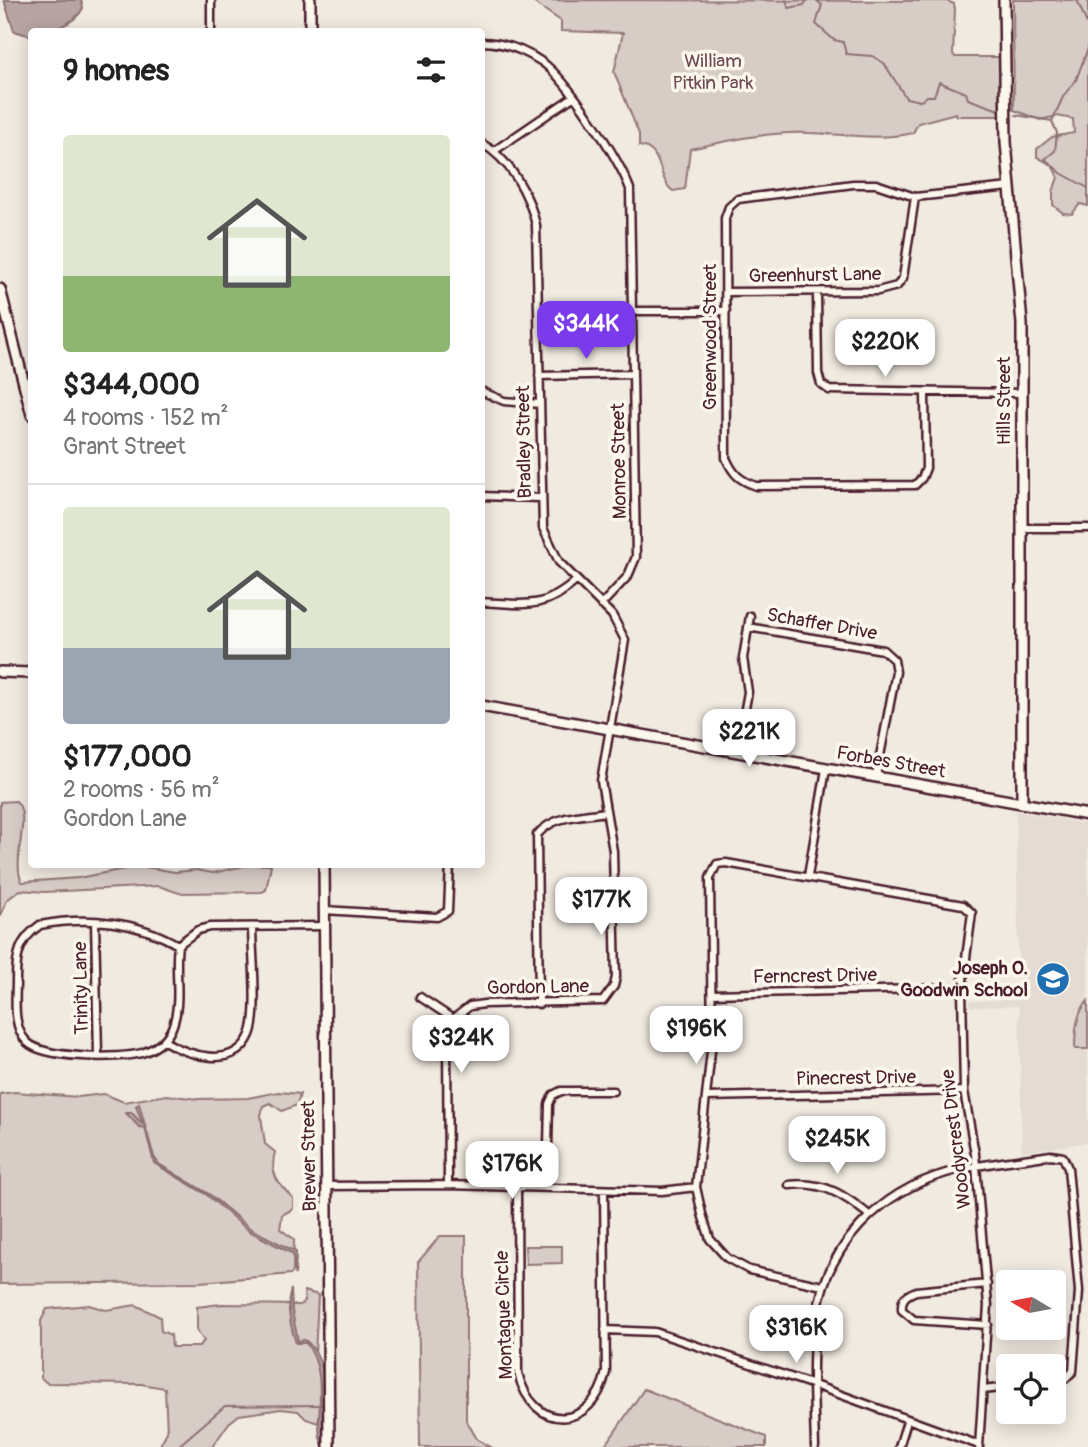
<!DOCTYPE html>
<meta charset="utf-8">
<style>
:root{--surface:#fff;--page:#f2f2f2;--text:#222;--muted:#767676;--line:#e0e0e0;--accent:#7c3aed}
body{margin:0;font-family:Pangolin,sans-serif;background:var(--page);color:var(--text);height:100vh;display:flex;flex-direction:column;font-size:26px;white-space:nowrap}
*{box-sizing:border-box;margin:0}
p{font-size:23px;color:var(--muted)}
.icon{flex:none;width:38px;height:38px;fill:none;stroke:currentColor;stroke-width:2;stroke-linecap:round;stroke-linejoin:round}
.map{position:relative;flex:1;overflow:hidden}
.side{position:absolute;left:28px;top:28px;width:457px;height:840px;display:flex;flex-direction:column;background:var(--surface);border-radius:7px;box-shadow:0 4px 18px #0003}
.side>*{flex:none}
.needle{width:46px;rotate:280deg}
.buttons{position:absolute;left:996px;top:1270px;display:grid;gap:14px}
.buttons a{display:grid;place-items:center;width:70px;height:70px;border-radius:7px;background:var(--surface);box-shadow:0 4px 18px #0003;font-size:35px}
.price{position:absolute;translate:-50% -60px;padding:0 16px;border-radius:14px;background:#fff;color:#222;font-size:23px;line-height:46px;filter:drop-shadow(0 2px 4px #0008)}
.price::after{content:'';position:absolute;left:50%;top:42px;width:21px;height:16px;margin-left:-10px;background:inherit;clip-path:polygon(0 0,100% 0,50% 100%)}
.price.active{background:var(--accent);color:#fff}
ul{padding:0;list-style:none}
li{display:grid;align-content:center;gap:14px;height:371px;padding:0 35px}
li+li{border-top:2px solid var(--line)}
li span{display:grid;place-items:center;height:217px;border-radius:7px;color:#555}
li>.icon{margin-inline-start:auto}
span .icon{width:126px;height:126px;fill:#fffc;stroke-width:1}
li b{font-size:30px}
h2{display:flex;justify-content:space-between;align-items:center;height:84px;padding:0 35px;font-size:30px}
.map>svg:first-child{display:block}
.built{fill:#e4dbd2}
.green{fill:#d8ccc6;stroke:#917678;stroke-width:2}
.water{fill:#b8a4a2;stroke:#8c6f72;stroke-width:2}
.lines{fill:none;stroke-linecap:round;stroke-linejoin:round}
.stream{stroke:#8c6f72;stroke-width:2}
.street-casing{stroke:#4a1f2b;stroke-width:11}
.secondary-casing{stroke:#4a1f2b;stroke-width:14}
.street{stroke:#fbf7ec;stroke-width:6}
.secondary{stroke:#fbf7ec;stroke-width:9}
.labels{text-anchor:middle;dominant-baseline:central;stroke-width:7;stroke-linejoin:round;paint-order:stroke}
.park-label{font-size:19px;fill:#6e4a52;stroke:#fbf7ec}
.street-label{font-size:19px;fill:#4a1f2b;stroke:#fbf7ec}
.poi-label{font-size:19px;font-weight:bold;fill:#4a1f2b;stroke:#fbf7ec;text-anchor:end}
</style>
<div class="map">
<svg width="1088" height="1447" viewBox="0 0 1088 1447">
<rect width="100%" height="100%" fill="#f0eae0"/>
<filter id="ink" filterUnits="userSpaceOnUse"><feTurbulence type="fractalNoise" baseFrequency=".0143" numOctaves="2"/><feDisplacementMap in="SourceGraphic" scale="14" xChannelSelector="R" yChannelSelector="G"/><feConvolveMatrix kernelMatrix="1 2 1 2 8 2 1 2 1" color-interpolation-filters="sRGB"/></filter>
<g filter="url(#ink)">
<path class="built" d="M1016 811 1088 824V1142L1022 1152 1019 1006 970 1007V1001L1019 1000Z"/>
<path class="green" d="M530 0 947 1 954 4 955 9 953 54 955 57H999L1000 116H957L956 113 918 123 913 133C878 141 844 134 809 133 771 131 727 141 690 149L685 189 673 191C657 180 664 148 639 146V134L614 72 623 33 561 31V21Z
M1013 0H1088V206L1080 204 1072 214 1063 213 1053 205V192L1058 177 1052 165 1037 157V149L1052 137 1074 133 1073 119 1057 116 1040 120 1014 110Z
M16 801C32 815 11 861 22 882L78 878 140 866 175 872 197 870 213 873 248 865H271L266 890 262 892 179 893 159 886 45 892 20 890 7 900 0 917V802Z
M1088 1001V1049H1075C1075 1032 1076 1013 1088 1001Z
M15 1092 78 1097 104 1094 124 1102 167 1095 198 1099 248 1098 278 1092 300 1094 297 1105 282 1111 270 1103 263 1106 261 1116 265 1144 275 1152C269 1174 278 1184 293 1198V1209L282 1215 280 1229 294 1239 293 1271 291 1274 200 1282 0 1284V1094Z
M440 1236H466V1420L477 1439 491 1447H420L418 1262Z
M525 1246H562V1263L526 1264Z
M304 1291 318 1295 315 1356 321 1375 322 1401 318 1423 306 1419 298 1411 281 1409 239 1415 229 1423 212 1447H159L167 1432 165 1388 141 1384 47 1383 41 1378V1321L47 1309 89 1305 106 1310 136 1305 160 1317 161 1331 171 1335 172 1347H198L204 1341 197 1330V1307L221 1304 300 1305 305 1301Z
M644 1389 766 1437V1447H601L608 1442Z"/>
<path class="water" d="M4 0H81L83 8C75 25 49 32 32 32L31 36 14 31Z
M139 1104 154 1157 159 1164 209 1194 251 1229 296 1252 295 1275 293 1254 249 1231 207 1195 154 1163 145 1128 139 1127 126 1113H132L143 1125 136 1106Z
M291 1289 292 1311 298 1341 305 1340C333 1362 324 1415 324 1447 310 1427 333 1378 306 1343H296C291 1328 286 1305 291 1289Z"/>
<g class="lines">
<path class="stream" d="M786 0 789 8 804 5 807 0
M816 0 822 5 816 24 834 40 843 42 846 54 872 56 884 63 906 98 921 101 927 96H934L939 82 966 93 968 99 999 110
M1077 0 1088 26
M1088 48 1076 80 1064 95 1052 121 1057 133 1055 151 1045 159 1061 173 1088 188
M1016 115 1052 121
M177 1447 225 1406 321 1405"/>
<g class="street-casing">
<path id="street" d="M211 0V32
M481 42C502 42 524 50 542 62 568 80 619 159 630 189L636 557 628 576 601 605
M494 151 573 97
M726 292 878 291 897 286 903 278 915 197
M817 293 818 373 821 384 829 390 1021 393
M633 311H726
M539 376 633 374
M481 391 504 401 540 404
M925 393 926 468 922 478 915 485 756 486C739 480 733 474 726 458L725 218 729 207 738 199 853 184H876L915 197 1010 187
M481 496 540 498
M1023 528H1088
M481 602C522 604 543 611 576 581
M748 627 883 650 894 660 896 672 876 777
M737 752 748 692 743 658 750 616
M808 876 826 769
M324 910 437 917 448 911 450 864
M95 922 98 1054
M178 945C174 973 183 1004 171 1030 165 1042 154 1049 142 1053 119 1059 44 1059 27 1042 12 1027 16 1000 16 980 16 955 19 940 40 925 87 916 137 921 178 945L198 930 210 927 324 926
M712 994 962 988
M420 997 453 1019 447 1043 448 1185
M539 1004 537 835C553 815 581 816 605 812
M453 1019 470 1006 484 1004 603 1001 614 986 616 977 613 851 601 781 625 640 612 615 559 562 543 528 536 225C529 194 510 159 481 143
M164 1041C188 1055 234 1071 250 1035 259 1015 252 952 252 927
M707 1097 964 1091
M789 1185C823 1181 843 1194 869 1215
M326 1186 448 1185 662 1191 696 1187
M517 1188 518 1373C533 1434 593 1431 606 1372L604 1191
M547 1188 549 1104 553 1095 561 1091H613
M987 1284 916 1291C906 1295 901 1298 902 1310L914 1320 988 1325
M823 1286 749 1270 727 1258 710 1239 702 1214 696 1187 712 1042 710 878 717 864 726 863 963 905 972 913 962 988 964 1091 975 1154 988 1305 979 1447
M605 1330 655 1332 814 1385 979 1445
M983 1390 1008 1387
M815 1447C814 1403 810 1357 817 1314 827 1245 881 1192 946 1173 980 1163 1016 1161 1051 1155L1063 1157 1068 1168 1079 1291 1073 1371 1065 1379 1054 1382
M899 1447 907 1421"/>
</g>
<g class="secondary-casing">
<path id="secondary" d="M310 0V32
M1004 0 1006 142 1022 324V803
M0 289 32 415
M0 672 32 673
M481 706 1088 815
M324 864 329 1447"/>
</g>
<use href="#street" class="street"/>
<use href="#secondary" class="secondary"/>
</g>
</g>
<defs>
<g id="school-disc" transform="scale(1.75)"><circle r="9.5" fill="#1f6fb2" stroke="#fbf7ec"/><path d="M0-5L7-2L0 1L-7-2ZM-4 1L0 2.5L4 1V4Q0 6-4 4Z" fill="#fff"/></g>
</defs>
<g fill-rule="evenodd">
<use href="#school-disc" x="1053" y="979"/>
</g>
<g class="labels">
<g class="park-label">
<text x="713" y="61">William<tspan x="713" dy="22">Pitkin Park</tspan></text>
</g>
<g class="street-label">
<text transform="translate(815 275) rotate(-1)">Greenhurst Lane</text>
<text transform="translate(710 337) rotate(-90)">Greenwood Street</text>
<text transform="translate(1004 401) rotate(-90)">Hills Street</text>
<text transform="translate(524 442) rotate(-91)">Bradley Street</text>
<text transform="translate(619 461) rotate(-91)">Monroe Street</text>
<text transform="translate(822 624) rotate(10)">Schaffer Drive</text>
<text transform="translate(891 762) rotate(10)">Forbes Street</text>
<text transform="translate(815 976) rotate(-1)">Ferncrest Drive</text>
<text transform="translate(538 987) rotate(-1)">Gordon Lane</text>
<text transform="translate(81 988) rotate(-91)">Trinity Lane</text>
<text transform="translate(856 1078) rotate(-1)">Pinecrest Drive</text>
<text transform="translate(956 1139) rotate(-97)">Woodycrest Drive</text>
<text transform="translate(309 1156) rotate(-91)">Brewer Street</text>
<text transform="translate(504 1315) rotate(-92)">Montague Circle</text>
</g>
<g class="poi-label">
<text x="1028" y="968">Joseph O.<tspan x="1028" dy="22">Goodwin School</tspan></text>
</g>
</g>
</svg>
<div class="buttons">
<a><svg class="needle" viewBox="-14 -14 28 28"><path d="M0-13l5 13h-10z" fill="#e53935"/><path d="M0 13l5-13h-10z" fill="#767676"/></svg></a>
<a><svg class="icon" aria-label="locate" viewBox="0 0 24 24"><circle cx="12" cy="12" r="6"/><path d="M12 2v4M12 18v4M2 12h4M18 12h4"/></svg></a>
</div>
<b class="price active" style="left:586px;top:361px">$344K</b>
<b class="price" style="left:885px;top:379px">$220K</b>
<b class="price" style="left:749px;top:769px">$221K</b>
<b class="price" style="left:601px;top:937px">$177K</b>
<b class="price" style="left:696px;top:1066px">$196K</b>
<b class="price" style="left:461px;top:1075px">$324K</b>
<b class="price" style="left:837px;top:1176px">$245K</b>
<b class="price" style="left:512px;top:1201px">$176K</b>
<b class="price" style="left:796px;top:1365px">$316K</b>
<section class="side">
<h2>9 homes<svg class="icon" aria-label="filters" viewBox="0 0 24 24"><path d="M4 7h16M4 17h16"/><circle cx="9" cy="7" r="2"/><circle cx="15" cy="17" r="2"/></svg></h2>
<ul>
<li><span style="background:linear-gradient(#dfe7d0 65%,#8fb573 0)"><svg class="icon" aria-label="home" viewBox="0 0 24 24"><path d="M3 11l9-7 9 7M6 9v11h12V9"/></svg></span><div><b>$344,000</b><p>4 rooms · 152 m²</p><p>Grant Street</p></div></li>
<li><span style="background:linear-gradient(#dfe7d0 65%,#9aa5b1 0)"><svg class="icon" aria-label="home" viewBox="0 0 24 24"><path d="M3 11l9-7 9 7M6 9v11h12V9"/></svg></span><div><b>$177,000</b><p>2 rooms · 56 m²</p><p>Gordon Lane</p></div></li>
</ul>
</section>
</div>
